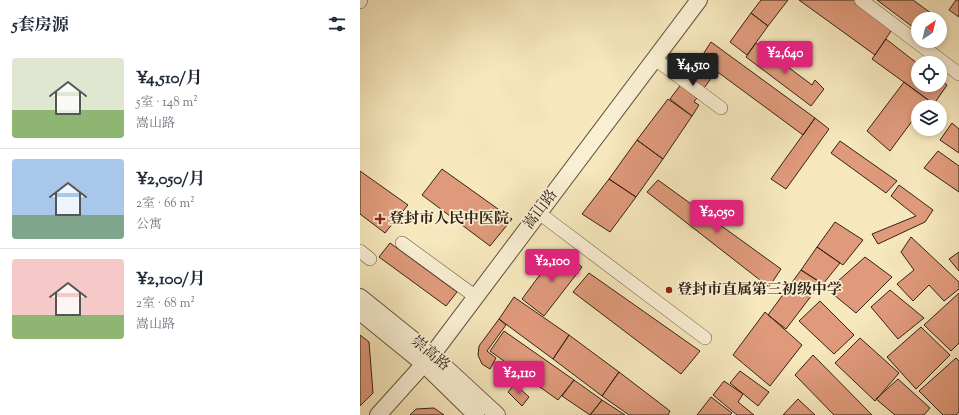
<!DOCTYPE html>
<html lang="zh">
<meta charset="utf-8">
<style>
:root{--surface:#fff;--page:#f6f6f7;--text:#1f2937;--muted:#747a83;--line:#e0e1e3;--accent:#db2777}
body{margin:0;font-family:"Sorts Mill Goudy","Noto Serif SC",serif;background:var(--page);color:var(--text);height:100vh;display:flex;flex-direction:column;font-size:15px;white-space:nowrap}
*{box-sizing:border-box;margin:0}
p{font-size:13px;color:var(--muted)}
.icon{flex:none;width:22px;height:22px;fill:none;stroke:currentColor;stroke-width:2;stroke-linecap:round;stroke-linejoin:round}
.map{position:relative;flex:1;overflow:hidden}
.details{display:flex;flex-direction:column;background:var(--surface);width:360px}
.details>*{flex:none}
.needle{width:26px;rotate:35deg}
.buttons{position:absolute;left:551px;top:12px;display:grid;gap:8px}
.buttons a{display:grid;place-items:center;width:36px;height:36px;border-radius:50%;background:var(--surface);box-shadow:0 2px 6px #0003;font-size:20px}
.price{position:absolute;translate:-50% -34px;padding:0 9px;border-radius:4px;background:var(--accent);color:#fff;font-size:13px;line-height:26px;filter:drop-shadow(0 1px 2px #0008)}
.price::after{content:'';position:absolute;left:50%;top:24px;width:12px;height:9px;margin-left:-6px;background:inherit;clip-path:polygon(0 0,100% 0,50% 100%)}
.price.on{background:#222;color:#fff}
ul{padding:0;list-style:none}
li{display:flex;align-items:center;gap:12px;height:100px;padding:0 12px}
li+li{border-top:1px solid var(--line)}
li span{display:grid;place-items:center;flex:none;width:112px;height:80px;border-radius:4px;color:#555}
li>.icon{margin-inline-start:auto}
span .icon{width:48px;height:48px;fill:#fffc;stroke-width:1}
li b{font-size:17px}
h2{display:flex;justify-content:space-between;align-items:center;height:48px;padding:0 12px;font-size:17px}
main{display:flex;flex:1;min-height:0}
.map>svg:first-child{display:block}
.building{fill:#df9a7b;stroke:#342217}
.lines{fill:none;stroke-linecap:round;stroke-linejoin:round}
.minor-casing{stroke:#645340;stroke-width:14}
.tertiary-casing{stroke:#645340;stroke-width:18}
.minor{stroke:#f9efd3;stroke-width:13}
.tertiary{stroke:#f9efd3;stroke-width:16}
.poi-dot{fill:#8f2418;stroke:#f9efd3;stroke-width:1.5}
.labels{text-anchor:middle;dominant-baseline:central;stroke-width:3.5;stroke-linejoin:round;paint-order:stroke}
.street-label{font-size:15px;fill:#342217;stroke:#f9efd3}
.poi-label{font-size:15px;font-weight:bold;fill:#342217;stroke:#f9efd3;text-anchor:start}
</style>
<main>
<section class="details">
<h2>5套房源<svg class="icon" aria-label="filters" viewBox="0 0 24 24"><path d="M4 7h16M4 17h16"/><circle cx="9" cy="7" r="2"/><circle cx="15" cy="17" r="2"/></svg></h2>
<ul>
<li><span style="background:linear-gradient(#dfe7d0 65%,#8fb573 0)"><svg class="icon" aria-label="home" viewBox="0 0 24 24"><path d="M3 11l9-7 9 7M6 9v11h12V9"/></svg></span><div><b>¥4,510/月</b><p>5室 · 148 m²</p><p>嵩山路</p></div></li>
<li><span style="background:linear-gradient(#a9c7e8 70%,#7fa58c 0)"><svg class="icon" aria-label="home" viewBox="0 0 24 24"><path d="M3 11l9-7 9 7M6 9v11h12V9"/></svg></span><div><b>¥2,050/月</b><p>2室 · 66 m²</p><p>公寓</p></div></li>
<li><span style="background:linear-gradient(#f6c9c9 70%,#8fb573 0)"><svg class="icon" aria-label="home" viewBox="0 0 24 24"><path d="M3 11l9-7 9 7M6 9v11h12V9"/></svg></span><div><b>¥2,100/月</b><p>2室 · 68 m²</p><p>嵩山路</p></div></li>
</ul>
</section>
<div class="map">
<svg width="599" height="415" viewBox="0 0 599 415">
<rect width="100%" height="100%" fill="#f6e7bc"/>
<filter id="stains"><feTurbulence type="fractalNoise" baseFrequency=".005" numOctaves="4"/><feColorMatrix values="0 0 0 0 .2 0 0 0 0 .09 0 0 0 0 .02 0 0 0 .5 -.17"/></filter>
<radialGradient id="worn" r=".72"><stop offset=".6" stop-color="#630" stop-opacity="0"/><stop offset="1" stop-color="#630" stop-opacity=".3"/></radialGradient>
<path class="building" d="M401 0H428L408 26 391 13Z
M439 0H495L533 28 515 55Z
M517 0H553L579 19H558V31Z
M596 0H599V17L589 10Z
M391 13 408 26 387 55 370 42Z
M526 39 558 64V85H580V80L587 85 574 104 512 59Z
M351 42 455 118 443 135 340 59Z
M396 43 452 85 455 80 464 89 451 106 386 57Z
M340 59 357 70 334 102 339 105 332 116 310 99Z
M544 82 568 100 562 107H558V113L530 151 507 131Z
M308 99 332 116 303 159 277 140Z
M455 118 469 129 426 189 411 179Z
M592 123 599 129V153L580 140Z
M277 140 303 159 276 197 249 179Z
M480 141 537 181 526 193 471 153Z
M578 151 599 166V192L564 168Z
M82 169 152 219 130 246 62 195Z
M0 171 48 205 25 233 0 214Z
M249 179 276 197 250 232 222 214Z
M298 180 421 269 409 287 287 192Z
M539 185 573 210 565 222 518 244 512 234 556 216 531 196Z
M475 222 503 240 483 265 457 247Z
M551 237 599 282V289L584 301 569 285 553 301 537 284 554 270 541 252Z
M30 243 97 292 86 306 19 257Z
M457 247 480 263 463 284 441 270Z
M199 249 222 267 184 316 162 299Z
M599 252V271L589 259Z
M505 257 532 277 496 313 468 290Z
M441 270 461 283 426 329 408 315Z
M229 273 340 351 321 374 213 292Z
M530 290 564 318 538 339 511 307Z
M599 293V343L591 351 564 325Z
M154 297 209 335 193 359 139 319Z
M460 301 494 335 474 354 439 321Z
M405 312 442 345 410 386 373 355Z
M139 319 146 325 127 351 136 358 130 369 122 364 118 355 119 346Z
M561 327 590 355 556 389 527 357Z
M144 331 214 380 198 400 130 351Z
M0 335 9 342 13 393 0 406Z
M209 335 259 372 242 396 193 359Z
M500 338 539 373 515 401 475 363Z
M453 355 512 415H474L435 375Z
M596 358 599 361V412L596 415H583L559 391Z
M380 371 409 392 398 406 370 383Z
M259 372 310 411 308 415H269L242 396Z
M538 379 570 408 564 415H535L516 399Z
M214 380 242 400 230 415 202 396Z
M364 381 383 394 378 402 394 415H377L353 395Z
M155 384 169 397 162 406 148 392Z
M351 397 372 413 370 415H337Z
M438 399 455 415H423Z
M242 400 265 415H230Z
M74 408 84 415H50L56 409Z"/>
<g class="lines">
<g class="minor-casing">
<path id="minor" d="M501 0 599 74
M0 2 1 0
M295 59 361 108
M179 213 345 338
M42 243 116 297
M0 251 10 259"/>
</g>
<g class="tertiary-casing">
<path id="tertiary" d="M0 297 72 355 137 415
M0 312 64 364 116 415
M18 415 72 355 339 0"/>
</g>
<use href="#minor" class="minor"/>
<use href="#tertiary" class="tertiary"/>
</g>
<g class="poi-dot">
<path d="M18 213h4v4h4v4h-4v4h-4v-4h-4v-4h4z"/>
<circle cx="309" cy="290" r="4"/>
</g>
<g class="labels">
<g class="street-label">
<text transform="translate(181 210) rotate(-53)">嵩山路</text>
<text transform="translate(70 354) rotate(40)">崇高路</text>
</g>
<g class="poi-label">
<text x="29" y="219">登封市人民中医院</text>
<text x="317" y="290">登封市直属第三初级中学</text>
</g>
</g>
<rect width="100%" height="100%" filter="url(#stains)"/>
<rect width="100%" height="100%" fill="url(#worn)"/>
</svg>
<div class="buttons">
<a><svg class="needle" viewBox="-14 -14 28 28"><path d="M0-13l5 13h-10z" fill="#e53935"/><path d="M0 13l5-13h-10z" fill="#747a83"/></svg></a>
<a><svg class="icon" aria-label="locate" viewBox="0 0 24 24"><circle cx="12" cy="12" r="6"/><path d="M12 2v4M12 18v4M2 12h4M18 12h4"/></svg></a>
<a><svg class="icon" aria-label="layers" viewBox="0 0 24 24"><path d="M12 4l9 5-9 5-9-5zM3 14l9 5 9-5"/></svg></a>
</div>
<b class="price" style="left:425px;top:75px">¥2,640</b>
<b class="price on" style="left:333px;top:87px">¥4,510</b>
<b class="price" style="left:357px;top:234px">¥2,050</b>
<b class="price" style="left:192px;top:283px">¥2,100</b>
<b class="price" style="left:159px;top:395px">¥2,110</b>
</div>
</main>
